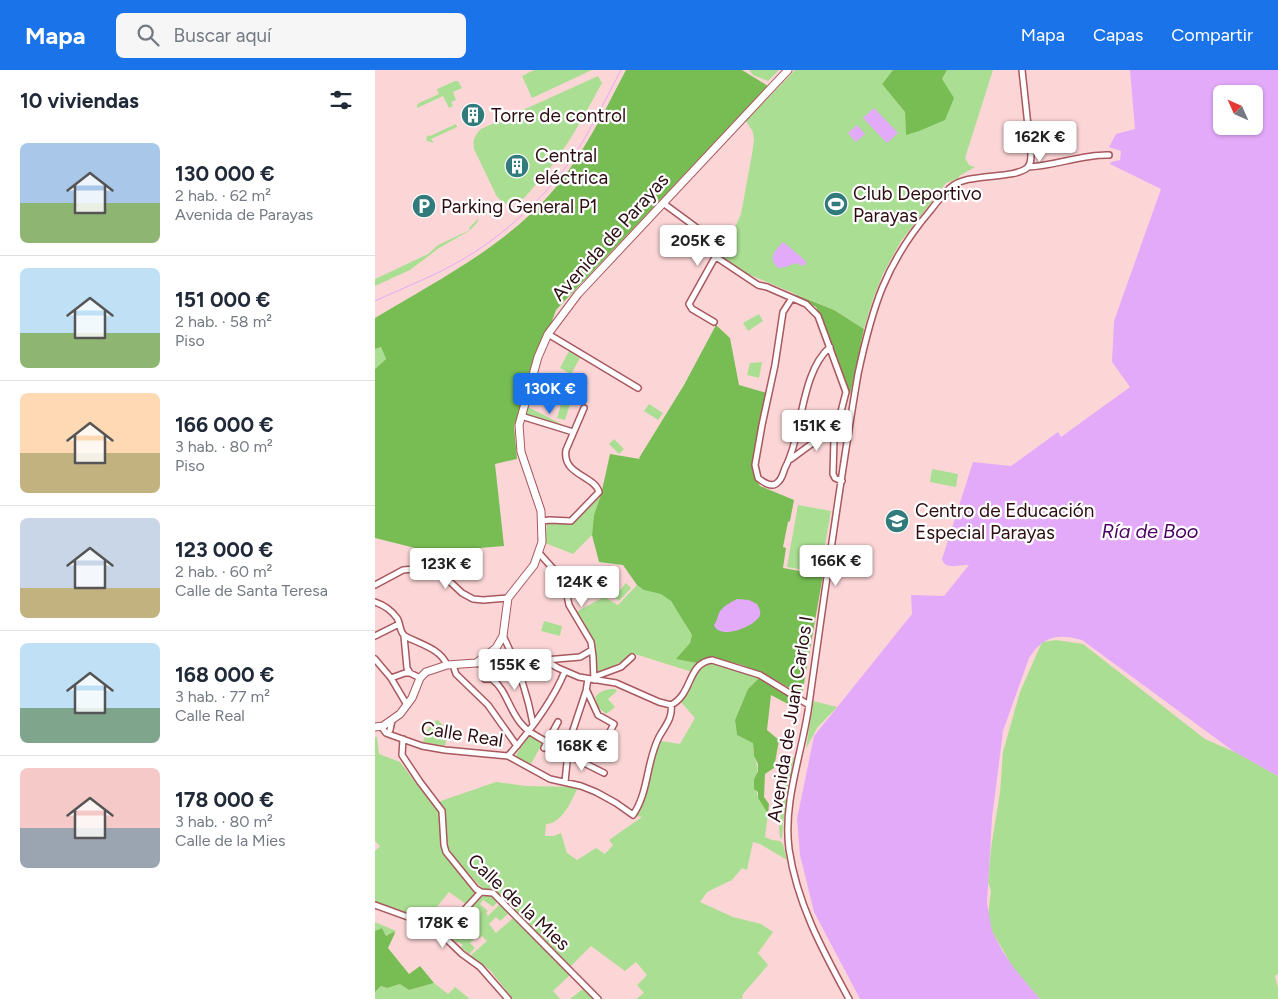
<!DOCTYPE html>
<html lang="es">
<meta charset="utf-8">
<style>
:root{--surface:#fff;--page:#f6f6f7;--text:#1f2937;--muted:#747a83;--line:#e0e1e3;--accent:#1a73e8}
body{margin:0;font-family:Figtree,sans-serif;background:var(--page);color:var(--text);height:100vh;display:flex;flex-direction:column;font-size:19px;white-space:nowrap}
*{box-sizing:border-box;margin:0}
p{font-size:16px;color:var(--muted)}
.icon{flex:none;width:28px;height:28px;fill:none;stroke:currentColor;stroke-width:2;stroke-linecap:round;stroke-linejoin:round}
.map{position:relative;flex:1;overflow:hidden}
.details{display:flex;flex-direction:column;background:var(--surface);width:375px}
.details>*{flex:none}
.needle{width:32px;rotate:315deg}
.fabs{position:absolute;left:838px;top:15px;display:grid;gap:10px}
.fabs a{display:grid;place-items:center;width:50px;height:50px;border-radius:8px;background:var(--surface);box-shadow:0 1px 4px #0004;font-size:25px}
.price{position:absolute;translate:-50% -42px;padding:0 11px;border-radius:5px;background:#fff;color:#222;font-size:16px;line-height:32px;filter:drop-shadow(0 1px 2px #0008)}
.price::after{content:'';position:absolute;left:50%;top:30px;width:15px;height:11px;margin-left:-8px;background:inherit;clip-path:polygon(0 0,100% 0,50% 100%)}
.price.on{background:var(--accent);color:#fff}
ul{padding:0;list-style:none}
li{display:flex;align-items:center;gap:15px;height:125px;padding:0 20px}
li+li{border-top:1px solid var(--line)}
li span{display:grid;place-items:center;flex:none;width:140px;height:100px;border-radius:8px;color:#555}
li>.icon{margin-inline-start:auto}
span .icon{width:60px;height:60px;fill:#fffc;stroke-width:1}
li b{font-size:21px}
h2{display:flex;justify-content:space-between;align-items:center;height:60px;padding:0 20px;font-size:21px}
header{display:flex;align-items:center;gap:30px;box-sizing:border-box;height:70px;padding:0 25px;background:var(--accent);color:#fff}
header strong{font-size:24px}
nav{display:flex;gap:28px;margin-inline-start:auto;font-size:18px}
.search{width:350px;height:45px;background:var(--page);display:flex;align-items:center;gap:12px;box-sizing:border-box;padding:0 18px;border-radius:8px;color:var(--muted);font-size:19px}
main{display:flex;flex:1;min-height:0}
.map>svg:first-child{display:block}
.green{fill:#aade92}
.forest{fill:#77bd53}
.water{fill:#e4aafa;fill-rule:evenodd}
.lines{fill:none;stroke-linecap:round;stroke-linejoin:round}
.stream{stroke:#e4aafa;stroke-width:1}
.street-casing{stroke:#a8585e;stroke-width:8}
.secondary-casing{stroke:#a8585e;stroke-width:9}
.street{stroke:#fff;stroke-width:5}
.secondary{stroke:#fff;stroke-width:7}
.labels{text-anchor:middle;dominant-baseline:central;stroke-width:4.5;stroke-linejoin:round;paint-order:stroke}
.poi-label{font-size:19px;fill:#2d0d11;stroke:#fff;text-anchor:start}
.street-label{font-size:19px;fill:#2d0d11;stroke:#fff}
.water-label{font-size:20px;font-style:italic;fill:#4b0161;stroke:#fff}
</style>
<header>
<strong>Mapa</strong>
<div class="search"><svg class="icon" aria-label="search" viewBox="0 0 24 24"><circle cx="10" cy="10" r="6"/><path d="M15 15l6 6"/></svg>Buscar aquí</div>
<nav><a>Mapa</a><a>Capas</a><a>Compartir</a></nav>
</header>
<main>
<section class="details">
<h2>10 viviendas<svg class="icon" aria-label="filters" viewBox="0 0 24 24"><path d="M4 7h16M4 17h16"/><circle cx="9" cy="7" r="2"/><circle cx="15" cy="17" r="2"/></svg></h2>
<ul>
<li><span style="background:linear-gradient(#a9c7e8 60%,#8fb573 0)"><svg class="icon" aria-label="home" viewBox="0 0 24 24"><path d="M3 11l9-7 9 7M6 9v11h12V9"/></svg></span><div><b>130 000 €</b><p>2 hab. · 62 m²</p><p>Avenida de Parayas</p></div></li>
<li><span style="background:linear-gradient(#bfe0f5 65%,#8fb573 0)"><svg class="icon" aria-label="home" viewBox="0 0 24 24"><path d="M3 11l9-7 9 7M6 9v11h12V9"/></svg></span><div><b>151 000 €</b><p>2 hab. · 58 m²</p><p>Piso</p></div></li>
<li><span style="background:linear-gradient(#ffd9b3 60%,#c2b280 0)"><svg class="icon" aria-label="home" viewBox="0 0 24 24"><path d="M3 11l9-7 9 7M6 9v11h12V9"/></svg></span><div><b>166 000 €</b><p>3 hab. · 80 m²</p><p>Piso</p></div></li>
<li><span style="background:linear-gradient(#c9d6e8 70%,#c2b280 0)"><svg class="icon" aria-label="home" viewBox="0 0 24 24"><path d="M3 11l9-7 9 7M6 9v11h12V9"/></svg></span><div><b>123 000 €</b><p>2 hab. · 60 m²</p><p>Calle de Santa Teresa</p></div></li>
<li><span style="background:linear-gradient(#bfe0f5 65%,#7fa58c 0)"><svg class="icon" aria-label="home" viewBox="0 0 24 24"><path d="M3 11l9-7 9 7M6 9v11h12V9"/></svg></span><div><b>168 000 €</b><p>3 hab. · 77 m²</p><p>Calle Real</p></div></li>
<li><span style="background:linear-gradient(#f6c9c9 60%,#9aa5b1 0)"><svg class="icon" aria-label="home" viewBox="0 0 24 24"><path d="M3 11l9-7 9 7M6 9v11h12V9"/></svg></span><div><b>178 000 €</b><p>3 hab. · 80 m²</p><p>Calle de la Mies</p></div></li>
</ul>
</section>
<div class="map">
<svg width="903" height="929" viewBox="0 0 903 929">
<rect width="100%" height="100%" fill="#fcd6d7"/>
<path class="green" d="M159 0H217L157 28 147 6Z
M374 0H404L393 11 378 5Z
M420 0H518L507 14 530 42 531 64 567 9 572 0H618L590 88 594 95 600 97 584 106V108L571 113 526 171 508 204 497 232 489 259 459 240 368 202 346 189 366 144 377 84 379 71 378 62 371 51Z
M223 6 227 13C206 51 187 88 157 119 152 125 148 131 140 133 132 136 125 131 121 125L99 79C98 70 99 66 106 59Z
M80 11H83L87 18 78 22 81 30 76 32 78 36 74 38 68 26 42 38V35L44 33 64 24 62 19Z
M81 54 82 57 56 69 59 73 52 71 51 69 53 65 55 66Z
M104 148 102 153 94 161 64 178 35 200 0 216V209L53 184 63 175 95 160 94 158Z
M384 244 388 251 373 261 368 253Z
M6 277 11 289 0 299V279Z
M194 281 205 288 196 304 185 298Z
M387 292 384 308 372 305 375 293Z
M187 331 195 334 190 350 182 348Z
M274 334 288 343 283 350 269 341Z
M153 337 196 359 150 345Z
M239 369 249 379 244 384 234 374Z
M557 399 583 404 581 417 555 412Z
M226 425 219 445 217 465 198 484 170 473 172 454H194Z
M423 435 456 441 445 503 412 497Z
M251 513 256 518 244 531 239 527Z
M262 515C270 521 276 519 285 523 300 530 308 551 317 565L315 573 302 589 322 593 317 602 260 584 222 605 221 577 201 542 229 527 243 535Z
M169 551 187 556 185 566 166 561Z
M681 570 708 574 830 669 864 684 903 706V904L900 906 903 918V929H665L638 898 617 861 613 845 616 821 613 812 616 778 625 723 628 682 645 622 667 572Z
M340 593 384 608 373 619 360 650 362 665 378 672C378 677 378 681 379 685 382 697 385 697 379 709L383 728 393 744 390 767 397 770 405 771 408 774 412 790 385 774 378 772 372 800 367 798 357 810 332 822 325 832 358 847 386 854 398 862 383 883 393 895 368 924 367 929H261L269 923 262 915 272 905 261 892 250 901 216 876 195 897 122 822 107 818 92 802 88 807 101 822V824L91 834 74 822 61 838 65 841V846L71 851 64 858 51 850 0 831V781L5 776 0 771V667H2L4 684 25 692 57 734 121 712 151 716 203 717C197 730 187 754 171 754L170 766H179L186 763 192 783 202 790 221 778 230 784 238 775 234 770 267 747 261 746 270 727 277 690 286 671 305 674 320 648 305 631 318 614 321 604 325 597Z
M240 619 242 621 233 629 240 637 231 644 223 637 220 627C226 620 232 619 240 619Z
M438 631 462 637 442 658 431 679Z
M63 650 73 661 70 676 48 672C51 663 54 652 63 650Z
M154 665 168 672 156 694 142 687 141 685Z
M415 685 419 688 408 754 407 768H405L404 757 413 687Z
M109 824 118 827 123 831 118 837 108 830 105 834 113 841 111 843 113 846 125 834 134 843 125 851 121 847 114 854 121 863 138 848 195 905 178 921 185 929H138L115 900 95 886 112 871 107 866 104 868 102 866 95 873 100 878 94 884 86 877 88 875 84 872 82 873 73 865 77 858 81 862 87 856 83 852Z
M0 852 21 861 20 863 18 862 11 866 7 858 0 861Z
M59 913 73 924 80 917 95 929H0V922L6 916 12 918 25 914 34 920Z
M209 918 218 929H195Z"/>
<path class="forest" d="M251 0H367L393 16 181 240 139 356 142 389 120 394 129 476 56 482 0 468V299L11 289 6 277 0 279V248C61 211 128 178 176 123 207 87 229 42 251 0Z
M518 0H572L567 9 579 28 570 50 544 61 531 65 530 42 507 14Z
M417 223 459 240 489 259 475 325 453 263 441 237Z
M341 255 355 268 364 315 392 323 377 400 385 416 419 430 415 451 413 452 408 477 411 478 408 498 448 505 427 625 390 604 367 595 336 587 328 589 322 593 301 589 315 573 317 565 296 531 286 524 269 520 262 515 248 495 224 492 217 465 219 445 226 425 235 384 265 389 264 388 309 315Z
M384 608 425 632 424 640 396 625 392 660 404 670 399 698 390 704 389 727 394 734 393 744 383 728V722L379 719V709L383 701V694L379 686 378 673 362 665 360 650 373 619Z
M7 858 11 866 18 862 20 863 13 878 34 904 45 896 59 913 34 920 25 914 12 918 6 916 0 922V861Z"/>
<path class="water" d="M755 0H903V706L858 681 707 570C682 563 668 566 654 588L628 661 617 748 612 833 617 861 628 882 639 898 665 929H485L439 842 425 785 422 749 439 666 537 544 536 525 569 526 594 495C585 494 570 501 567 489L598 392 636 396 683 362 686 367 755 317 737 292 739 251 786 119 735 94 736 92 745 90 746 81 734 77 741 64 760 59ZM846 24H879V56H846Z
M499 38 523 63 512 73 488 48Z
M482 55 490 64 481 72 473 63Z
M408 172C411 174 429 189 431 192V194L427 196 421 193 411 197 403 198C392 188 400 181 408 172Z
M362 529 374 530 382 534C384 538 386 541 385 545 382 556 344 571 339 555 342 551 342 548 344 543 348 536 356 532 362 529Z"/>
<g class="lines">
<path class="stream" d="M0 231C30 217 62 205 90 188 130 164 168 129 196 90 215 62 230 30 246 0"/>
<g class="street-casing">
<path id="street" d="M653 97C680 96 708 84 734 85
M288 133 345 175 343 182 314 234 317 239 339 252
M341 187 383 215 392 217 431 234 443 246 471 322 459 369 458 404 460 408 467 411
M417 228 408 242 400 295 387 355 380 395 383 408C388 412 397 419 403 412 407 409 408 403 410 398 428 364 425 303 455 277
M173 264 263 318
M146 346 198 362
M416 389 450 364 460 360
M167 451 175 450 196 451 224 422C219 405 187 405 191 380L209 338
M164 483 189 511 194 535 216 572 218 586 219 610
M0 515 28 500 39 499 70 507 87 523 98 529 108 530 133 528
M0 532C9 535 17 541 22 548 26 554 24 562 30 566 44 574 65 578 72 595
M0 566 24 554
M29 566 32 598 35 603 45 608
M128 566C143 595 152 622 158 654
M0 589 16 608 32 635
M170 590 205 587 217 580
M101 593 107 595 152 590H169L183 598 204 607 241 613 284 632 296 635
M78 595 81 604 113 635 142 676
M219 607 246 597 257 587
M16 608 30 603H35
M110 609H117C130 619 133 635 142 648 149 660 161 666 172 672
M212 621 223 645 239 654 230 671
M296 635C318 624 312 593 337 590L385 605 434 635
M6 656 11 663 16 665 47 676 70 680 133 686 175 709 206 716 221 722 241 733 258 745C274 722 271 692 284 667 290 656 298 648 296 635
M15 660 17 650
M28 669 27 685 45 712 67 741 69 775 71 782 101 819 106 822 118 823 223 929
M169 678 183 652
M193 685 229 703
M133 686C155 661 177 633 190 601
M190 712 194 672 211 621 213 609
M0 835 44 851 63 861 87 884 105 897 133 929
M67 864 106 822
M474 929C448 881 422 834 414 779 408 733 426 686 433 641 449 529 464 416 483 304 497 238 510 194 555 141 561 133 567 125 575 118 591 102 637 110 652 98 656 94 656 89 656 84L647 0"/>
</g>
<g class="secondary-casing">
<path id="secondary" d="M0 657 8 656 25 644 37 628 45 608 51 602 72 595 101 593 121 578 128 566 133 528 159 495 167 472 166 441 146 382 144 355 163 287 173 264 203 224 413 0"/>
</g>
<use href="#street" class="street"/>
<use href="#secondary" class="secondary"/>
</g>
<defs>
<g id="building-disc" transform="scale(1.25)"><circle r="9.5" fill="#327b7c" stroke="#fff"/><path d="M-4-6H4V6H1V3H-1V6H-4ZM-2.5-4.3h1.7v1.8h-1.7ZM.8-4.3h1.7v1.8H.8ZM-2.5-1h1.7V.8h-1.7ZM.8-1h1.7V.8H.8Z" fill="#fff"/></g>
<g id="stadium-disc" transform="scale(1.25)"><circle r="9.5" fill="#327b7c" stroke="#fff"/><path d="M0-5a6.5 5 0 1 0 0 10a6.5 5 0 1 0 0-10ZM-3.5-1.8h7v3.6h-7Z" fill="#fff"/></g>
<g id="parking-disc" transform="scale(1.25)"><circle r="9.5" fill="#327b7c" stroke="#fff"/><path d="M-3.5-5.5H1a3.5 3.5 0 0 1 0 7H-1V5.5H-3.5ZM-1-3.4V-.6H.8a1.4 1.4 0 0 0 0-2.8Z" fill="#fff"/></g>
<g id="school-disc" transform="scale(1.25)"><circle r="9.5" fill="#327b7c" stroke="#fff"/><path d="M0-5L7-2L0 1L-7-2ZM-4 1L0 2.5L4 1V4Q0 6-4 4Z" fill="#fff"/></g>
</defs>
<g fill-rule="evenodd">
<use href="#building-disc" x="98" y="45"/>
<use href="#building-disc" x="142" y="96"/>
<use href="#stadium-disc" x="461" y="134"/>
<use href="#parking-disc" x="49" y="136"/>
<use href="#school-disc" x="522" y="451"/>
</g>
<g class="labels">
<g class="poi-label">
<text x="116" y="45">Torre de control</text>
<text x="160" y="85">Central<tspan x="160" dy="22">eléctrica</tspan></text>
<text x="478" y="123">Club Deportivo<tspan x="478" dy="22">Parayas</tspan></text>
<text x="66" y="136">Parking General P1</text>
<text x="540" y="440">Centro de Educación<tspan x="540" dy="22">Especial Parayas</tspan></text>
</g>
<g class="street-label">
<text transform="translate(235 167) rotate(-48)">Avenida de Parayas</text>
<text transform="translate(415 649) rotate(-81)">Avenida de Juan Carlos I</text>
<text transform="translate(87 664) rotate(9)">Calle Real</text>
<text transform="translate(144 832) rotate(43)">Calle de la Mies</text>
</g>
<g class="water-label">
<text x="775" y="461">Ría de Boo</text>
</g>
</g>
</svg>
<div class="fabs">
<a><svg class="needle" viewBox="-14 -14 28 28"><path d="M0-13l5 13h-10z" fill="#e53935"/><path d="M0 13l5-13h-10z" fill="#747a83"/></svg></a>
</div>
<b class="price" style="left:665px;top:93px">162K €</b>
<b class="price" style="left:323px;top:197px">205K €</b>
<b class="price on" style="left:175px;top:345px">130K €</b>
<b class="price" style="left:442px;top:382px">151K €</b>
<b class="price" style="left:461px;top:517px">166K €</b>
<b class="price" style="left:71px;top:520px">123K €</b>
<b class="price" style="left:207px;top:538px">124K €</b>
<b class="price" style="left:140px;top:621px">155K €</b>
<b class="price" style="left:207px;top:702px">168K €</b>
<b class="price" style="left:68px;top:879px">178K €</b>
</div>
</main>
